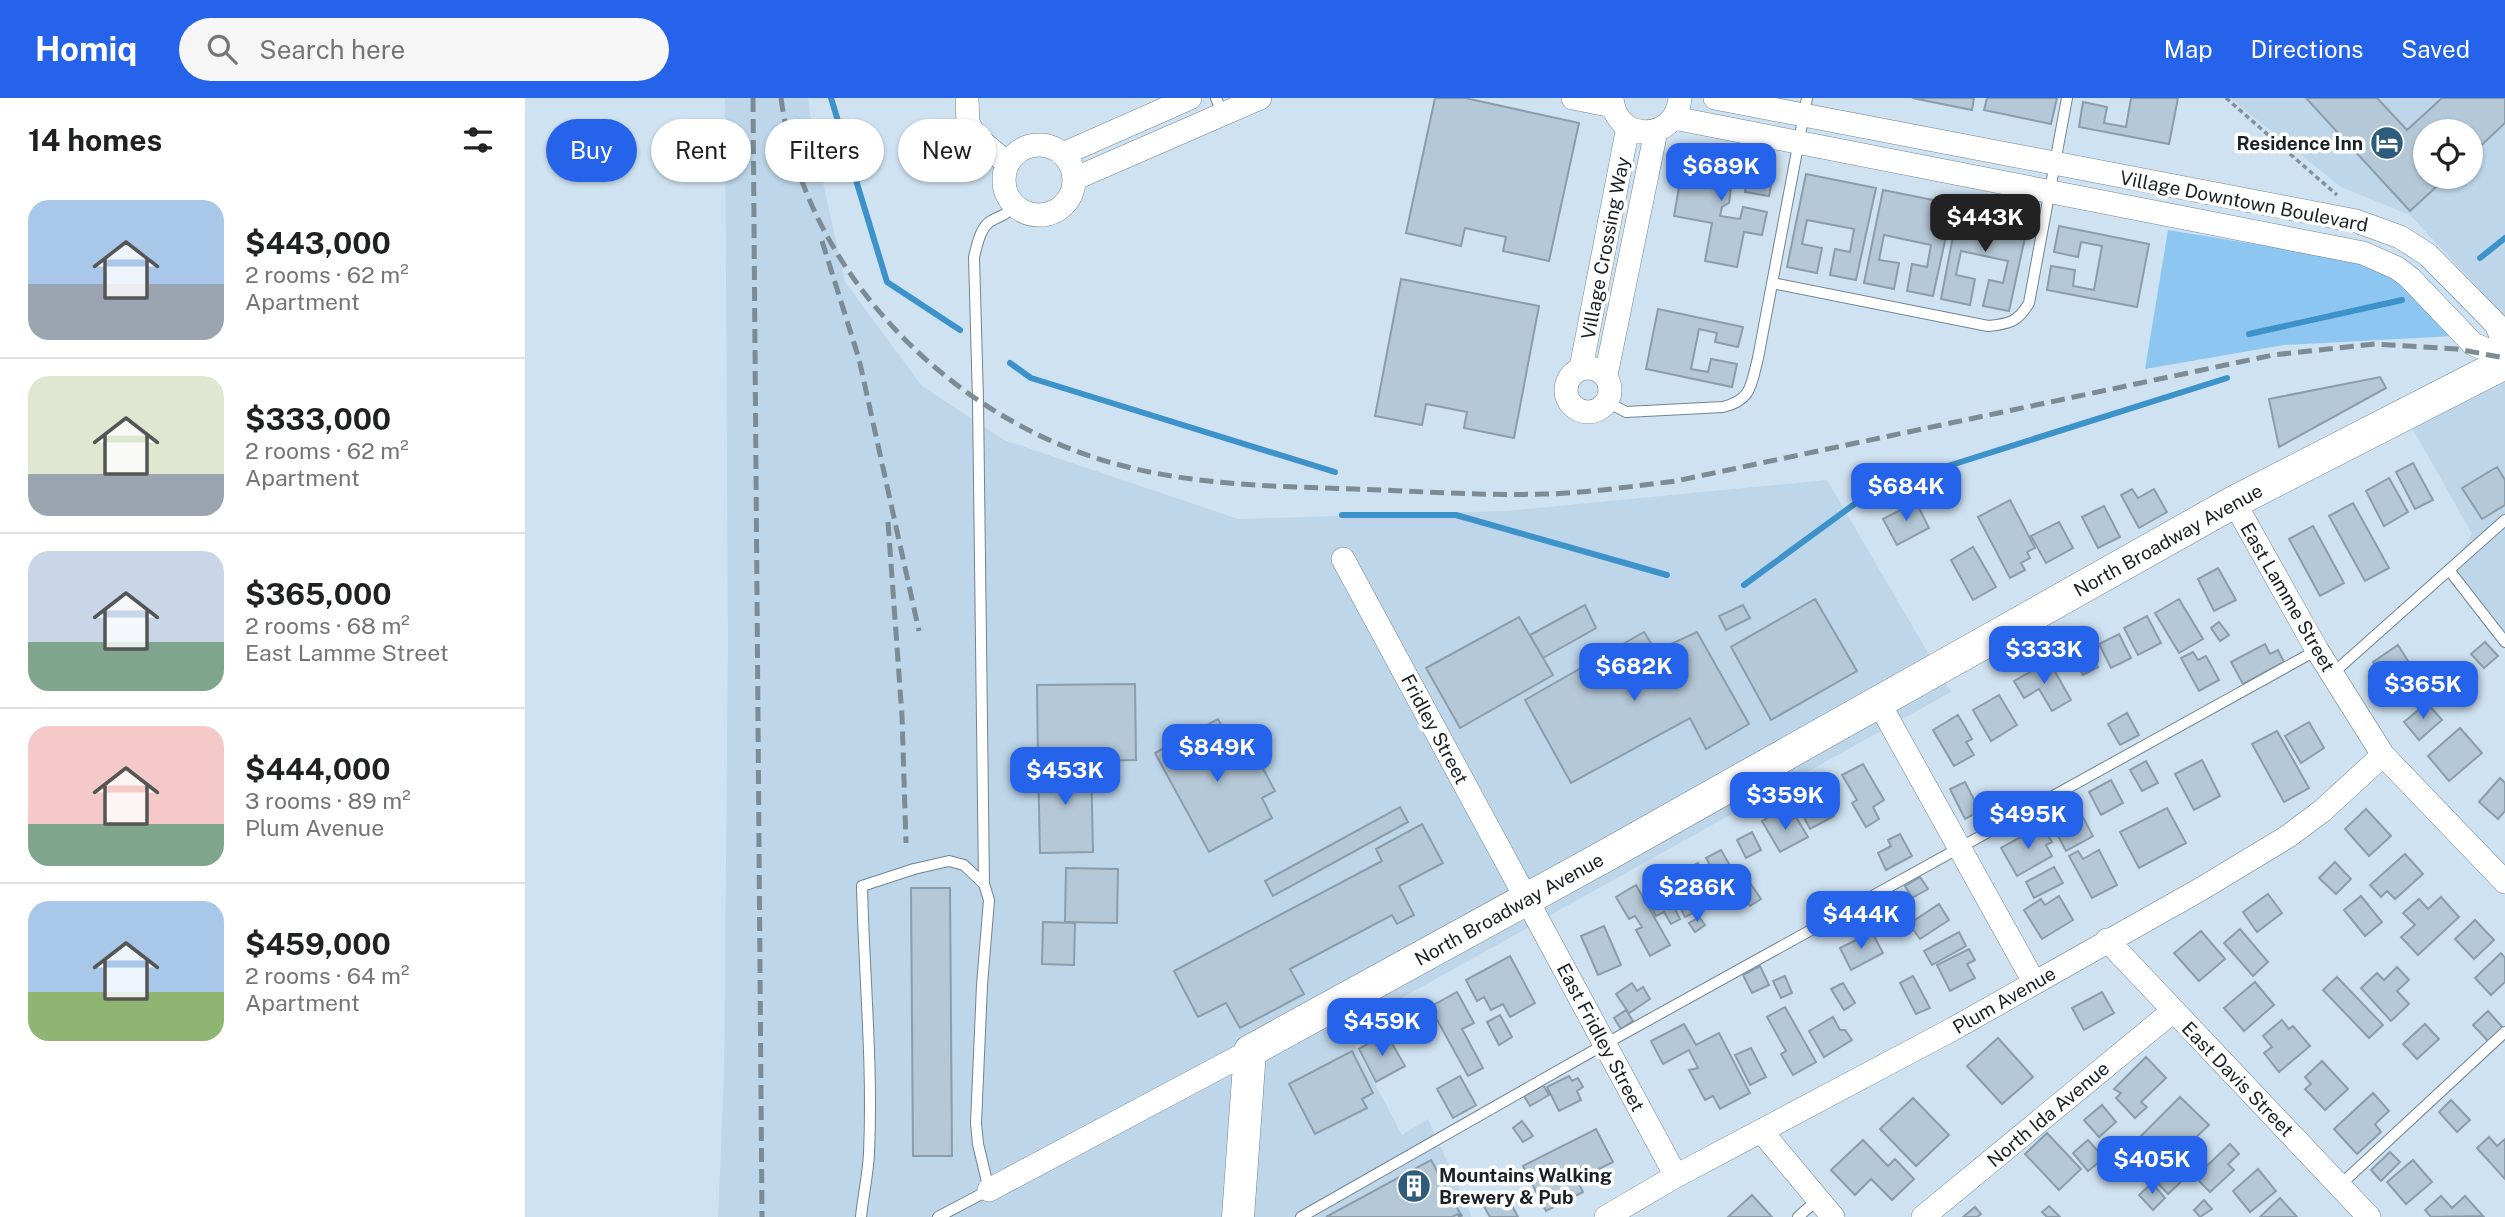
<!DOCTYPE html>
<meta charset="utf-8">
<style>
:root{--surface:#fff;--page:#f6f6f6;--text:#202124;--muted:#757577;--line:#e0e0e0;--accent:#2563eb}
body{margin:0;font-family:"Public Sans",sans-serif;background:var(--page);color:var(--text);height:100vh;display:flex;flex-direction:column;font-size:26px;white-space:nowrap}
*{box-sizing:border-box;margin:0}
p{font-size:23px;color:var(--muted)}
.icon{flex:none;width:38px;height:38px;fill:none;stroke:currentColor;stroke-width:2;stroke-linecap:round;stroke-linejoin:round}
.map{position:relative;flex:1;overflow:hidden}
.details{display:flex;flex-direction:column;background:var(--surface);width:525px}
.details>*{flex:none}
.banner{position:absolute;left:21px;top:21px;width:665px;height:63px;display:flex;gap:14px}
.controls{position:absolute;left:1888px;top:21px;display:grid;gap:14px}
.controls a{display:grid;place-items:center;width:70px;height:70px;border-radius:50%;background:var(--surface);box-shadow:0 2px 5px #0004;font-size:35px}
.price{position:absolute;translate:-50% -60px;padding:0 16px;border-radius:14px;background:var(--accent);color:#fff;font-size:23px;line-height:46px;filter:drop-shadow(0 2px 4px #0008)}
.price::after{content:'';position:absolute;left:50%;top:42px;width:21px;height:16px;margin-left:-10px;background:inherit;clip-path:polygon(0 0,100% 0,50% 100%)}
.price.current{background:#222;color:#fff}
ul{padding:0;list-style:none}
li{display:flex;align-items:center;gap:21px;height:175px;padding:0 28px}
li+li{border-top:2px solid var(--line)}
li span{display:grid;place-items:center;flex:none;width:196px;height:140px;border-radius:21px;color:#555}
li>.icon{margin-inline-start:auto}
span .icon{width:84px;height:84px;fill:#fffc;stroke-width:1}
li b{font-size:30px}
h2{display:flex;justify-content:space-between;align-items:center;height:84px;padding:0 28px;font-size:30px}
.tag{padding:0 24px;border-radius:32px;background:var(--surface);box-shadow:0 2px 5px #0004;font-size:24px;line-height:63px}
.tag.current{background:var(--accent);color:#fff}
header{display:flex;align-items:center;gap:42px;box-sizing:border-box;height:98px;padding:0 35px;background:var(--accent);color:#fff}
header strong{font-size:33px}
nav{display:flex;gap:38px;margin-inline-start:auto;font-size:24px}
.search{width:490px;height:63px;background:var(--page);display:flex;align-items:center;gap:18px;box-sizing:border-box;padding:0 24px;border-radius:38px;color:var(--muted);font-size:26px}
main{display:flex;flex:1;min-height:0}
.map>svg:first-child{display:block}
.built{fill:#bdd6ea;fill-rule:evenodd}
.green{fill:#8dc7f1}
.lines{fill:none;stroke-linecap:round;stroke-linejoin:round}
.stream{stroke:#3d92ca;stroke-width:6}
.building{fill:#b5c8d7;stroke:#8b9dab;stroke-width:2}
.lane-casing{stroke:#728491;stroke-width:12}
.street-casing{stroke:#728491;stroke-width:24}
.secondary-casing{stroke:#728491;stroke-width:33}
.path{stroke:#84929d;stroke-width:3.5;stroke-dasharray:5 3.5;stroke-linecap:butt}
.lane{stroke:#fff;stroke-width:10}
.street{stroke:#fff;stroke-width:23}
.secondary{stroke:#fff;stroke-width:32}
.rail{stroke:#7d8b95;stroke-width:5;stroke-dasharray:14 7;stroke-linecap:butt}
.labels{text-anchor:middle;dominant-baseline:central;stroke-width:7;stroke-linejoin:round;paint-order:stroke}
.poi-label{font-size:19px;font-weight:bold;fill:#1a2126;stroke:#fff;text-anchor:end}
.street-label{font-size:19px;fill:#1a2126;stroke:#fff}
</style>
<header>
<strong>Homiq</strong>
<div class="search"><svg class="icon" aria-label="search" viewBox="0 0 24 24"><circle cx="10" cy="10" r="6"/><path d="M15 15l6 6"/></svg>Search here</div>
<nav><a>Map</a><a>Directions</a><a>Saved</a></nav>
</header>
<main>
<section class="details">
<h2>14 homes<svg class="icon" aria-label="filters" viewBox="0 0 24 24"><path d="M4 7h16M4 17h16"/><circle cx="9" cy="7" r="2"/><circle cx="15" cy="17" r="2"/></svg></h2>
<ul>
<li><span style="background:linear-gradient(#a9c7e8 60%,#9aa5b1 0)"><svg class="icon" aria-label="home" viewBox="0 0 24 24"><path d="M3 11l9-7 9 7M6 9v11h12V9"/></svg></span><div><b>$443,000</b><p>2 rooms · 62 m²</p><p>Apartment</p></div></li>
<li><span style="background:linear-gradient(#dfe7d0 70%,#9aa5b1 0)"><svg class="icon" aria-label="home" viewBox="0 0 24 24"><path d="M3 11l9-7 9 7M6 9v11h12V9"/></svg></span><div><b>$333,000</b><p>2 rooms · 62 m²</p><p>Apartment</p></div></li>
<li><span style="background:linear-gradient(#c9d6e8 65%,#7fa58c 0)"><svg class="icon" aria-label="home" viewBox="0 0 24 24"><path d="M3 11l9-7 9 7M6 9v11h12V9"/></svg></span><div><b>$365,000</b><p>2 rooms · 68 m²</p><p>East Lamme Street</p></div></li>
<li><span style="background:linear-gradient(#f6c9c9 70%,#7fa58c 0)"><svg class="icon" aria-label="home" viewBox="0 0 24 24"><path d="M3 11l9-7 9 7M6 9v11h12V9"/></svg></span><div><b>$444,000</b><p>3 rooms · 89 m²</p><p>Plum Avenue</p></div></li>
<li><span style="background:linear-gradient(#a9c7e8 65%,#8fb573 0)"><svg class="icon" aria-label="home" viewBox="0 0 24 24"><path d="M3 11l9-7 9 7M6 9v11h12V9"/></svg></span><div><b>$459,000</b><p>2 rooms · 64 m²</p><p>Apartment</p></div></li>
</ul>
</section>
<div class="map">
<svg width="1980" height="1119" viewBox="0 0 1980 1119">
<rect width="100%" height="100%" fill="#cfe2f1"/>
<path class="built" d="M200 0H283L289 44 320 184 397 288 479 342 713 421 980 413 1302 382 1426 594 821 931 877 1037 903 1021 947 1119H193L199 979 203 545Z
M1705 0H1980V219L1885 117 1816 89ZM1900 33H1946V79H1900Z
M1980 283V544L1924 472 1947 436 1885 326Z"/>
<path class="green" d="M1643 132 1822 161 1866 179 1929 238 1759 247 1620 271Z"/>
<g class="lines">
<path class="stream" d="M306 0 362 184 435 232
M1955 160 1980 140
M1724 236 1877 202
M485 265 506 280 810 374
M817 417H931L1142 477
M1219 487 1350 391 1702 280"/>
</g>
<path class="building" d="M910 0H940L1054 25 1024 163 978 153 981 139 940 130 936 148 881 135Z
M1387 0H1449L1447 12Z
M1462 0H1532L1526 26 1459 12Z
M1606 0H1653L1644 46 1554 29 1558 4 1582 9 1579 25 1601 29Z
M1781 0H1852L1882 32 1917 0H1980V25L1946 57V33H1900V79H1922L1885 113Z
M1160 55 1249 72 1244 98 1220 94 1223 79 1203 75 1201 84 1206 89 1204 105 1197 109 1195 118 1215 121 1218 109 1242 114 1237 137 1219 134 1212 169 1180 163 1187 125 1149 118Z
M1281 76 1351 90 1331 182 1305 177 1310 151 1325 154 1329 131 1282 122 1277 146 1297 150 1292 175 1262 169Z
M1358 92 1428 106 1408 198 1382 193 1387 166 1402 169 1406 147 1359 137 1354 162 1374 165 1369 191 1339 185Z
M1434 107 1504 121 1484 213 1458 208 1464 182 1478 185 1483 163 1436 153 1431 177 1450 181 1445 207 1416 201Z
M1534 128 1624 146 1612 209 1522 192 1526 168 1550 172 1548 188 1569 192 1577 148 1556 144 1553 159 1529 154Z
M876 181 1014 208 989 340 939 330 942 314 901 306 897 327 850 318Z
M1133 211 1218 229 1213 249 1190 244 1192 235 1174 231 1166 271 1183 274 1186 261 1212 266 1207 289 1121 271Z
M1855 279 1861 290 1754 349 1744 301Z
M1888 365 1908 402 1890 411 1871 374Z
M1972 369 1980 382V407L1957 421 1937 390Z
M1864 380 1883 414 1859 428 1841 393Z
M1607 391 1613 400 1629 391 1642 414 1614 430 1596 397Z
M1485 402 1510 450 1502 454 1505 460 1496 465 1500 472 1485 480 1453 419Z
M1391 404 1404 430 1372 447 1358 421Z
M1828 405 1864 470 1840 483 1804 418Z
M1579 408 1595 439 1573 450 1557 419Z
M1534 424 1548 450 1521 465 1506 438Z
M1788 428 1819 485 1795 498 1764 441Z
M1448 449 1471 489 1448 502 1426 462Z
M1693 470 1711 502 1689 513 1673 481Z
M1290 501 1332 573 1246 622 1206 549Z
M1654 501 1678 541 1654 555 1630 515Z
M1060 507 1071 530 1018 560 1005 537Z
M1218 507 1225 520 1201 532 1194 518Z
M1622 518 1636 545 1613 557 1599 530Z
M994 519 1028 577 935 630 901 570Z
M1694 524 1704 537 1695 543 1686 530Z
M1119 534 1131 553 1172 534 1224 626 1181 651 1165 620 1046 685 1000 602Z
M1594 536 1606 560 1586 570 1574 546Z
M1960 544 1973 558 1959 570 1946 556Z
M1740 546 1745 556 1753 552 1759 564 1718 586 1706 564Z
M1560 547 1573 569 1558 577 1545 556Z
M1873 547 1883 563 1857 579 1848 564Z
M1668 554 1673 562 1681 558 1694 582 1674 593 1656 560Z
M1524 563 1546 602 1527 613 1514 591 1499 600 1489 583Z
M1883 569 1897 591 1876 603 1863 581Z
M610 586 611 662 513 664 512 587Z
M1474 597 1492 627 1466 643 1448 612Z
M1902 605 1917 622 1894 642 1879 624Z
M1602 615 1614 637 1595 647 1583 626Z
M1433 617 1447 641 1441 644 1449 657 1429 668 1408 632Z
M693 621 712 656 726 648 750 693 737 700 747 720 684 754 630 655Z
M1784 624 1799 650 1776 665 1760 638Z
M1935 630 1957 655 1924 683 1903 658Z
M1752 633 1784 690 1759 704 1727 646Z
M1677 662 1695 698 1669 712 1650 676Z
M566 663 568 754 515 755 513 664Z
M1621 663 1633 685 1617 693 1605 672Z
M1338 666 1359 702 1348 709 1354 721 1341 729 1327 705 1332 702 1317 677Z
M1975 680 1980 685V713L1973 721 1954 704Z
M1586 682 1598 705 1576 717 1564 694Z
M1440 684 1455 713 1440 721 1425 691Z
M1294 691 1309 718 1285 731 1271 704Z
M1552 708 1568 738 1541 753 1525 723Z
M875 709 883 724 748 798 740 783Z
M1642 710 1661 745 1614 770 1595 734Z
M1841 711 1866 738 1844 758 1820 731Z
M1253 714 1259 726 1271 719 1283 739 1255 754 1237 723Z
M897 726 918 765 874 788 889 817 872 826 867 817 765 871 779 896 715 930 701 905 673 919 649 873 857 763 851 751Z
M1517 727 1527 744 1521 747 1527 758 1492 778 1476 750Z
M1227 734 1236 752 1221 760 1212 742Z
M1375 736 1387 758 1361 772 1353 755 1366 748 1363 742Z
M1196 752 1214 783 1199 792 1181 760Z
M1574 752 1592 787 1567 800 1544 758 1553 753 1558 761Z
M1880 756 1898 776 1870 801 1862 793 1856 799 1845 787Z
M1810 764 1826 781 1811 796 1794 780Z
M1173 765 1185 790 1168 798 1175 812 1160 819 1148 795 1154 793 1147 779Z
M1529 769 1538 785 1509 800 1501 784Z
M541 770 593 771 592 825 540 824Z
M1395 779 1403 791 1387 800 1380 788Z
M1225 785 1236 801 1225 808 1214 792Z
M1111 787 1145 847 1125 858 1111 832 1117 829 1110 818 1104 821 1091 799Z
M1138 787 1155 821 1146 826 1139 814 1131 818 1120 797Z
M386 790H425L427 1058H388Z
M1743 796 1757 815 1732 834 1718 814Z
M1534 798 1548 822 1517 841 1499 812 1516 801 1520 807Z
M1836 798 1857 824 1840 838 1819 812Z
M1916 799 1934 819 1893 857 1876 839 1890 827 1878 815 1894 801 1903 811Z
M1414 806 1424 822 1395 841 1384 826Z
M1174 819 1180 827 1170 834 1164 825Z
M1950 822 1969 842 1949 861 1930 841Z
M518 824 550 825 549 867 517 866Z
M1079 828 1096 867 1073 877 1056 838Z
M1715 831 1743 864 1728 878 1699 845Z
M1676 833 1700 861 1674 883 1649 855Z
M1347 834 1358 855 1326 872 1315 850Z
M1434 834 1441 848 1407 867 1399 853Z
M1444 851 1450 862 1442 866 1450 880 1425 893 1412 867Z
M1976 855 1980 860V884L1966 897 1950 880Z
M985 858 1010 905 985 919 978 906 966 912 959 899 952 903 941 882Z
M1235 868 1244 887 1227 895 1218 877Z
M1872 869 1884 882 1872 893 1884 906 1866 923 1836 890 1852 875 1859 882Z
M1260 878 1267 895 1256 900 1248 883Z
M1388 878 1405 910 1391 916 1375 885Z
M1812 879 1858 927 1844 940 1798 892Z
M1730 884 1749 907 1719 933 1699 910Z
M1107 885 1112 893 1118 889 1125 901 1104 915 1091 896Z
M1318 885 1330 905 1319 912 1306 891Z
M932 894 949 925 937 931 958 970 943 978 905 909Z
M1577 894 1589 915 1559 932 1547 910Z
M1260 909 1291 964 1268 977 1256 956 1261 953 1242 919Z
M1101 912 1108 923 1096 931 1089 920Z
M1963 913 1979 931 1964 944 1948 927Z
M975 917 987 939 974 947 962 924Z
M1308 919 1315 932H1320L1327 942 1299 959 1284 933Z
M1757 922 1764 931 1768 928 1785 948 1754 974 1739 955 1747 949 1738 938Z
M1159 926 1171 947 1194 935 1225 995 1195 1011 1188 998 1180 1002 1164 972 1173 970 1164 952 1138 966 1126 943Z
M1900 926 1914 941 1892 961 1878 946Z
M861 935 880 968 851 984 834 951Z
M1473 940 1508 979 1477 1006 1442 968Z
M1226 950 1241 979 1225 987 1210 957Z
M827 953 848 995 837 1001 842 1010 790 1036 764 986Z
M1621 959 1641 980 1616 1004 1622 1009 1610 1020 1591 1000 1596 995 1589 991Z
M1797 963 1823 991 1800 1012 1780 991 1786 986 1780 979Z
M935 978 951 1007 928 1020 912 991Z
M1044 978 1047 983 1053 980 1058 989 1052 993 1056 1002 1034 1013 1022 989Z
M1018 987 1024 997 1005 1008 999 998Z
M1848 995 1864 1013 1850 1026 1856 1034 1832 1056 1809 1031Z
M1655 999 1684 1027 1643 1066 1627 1050 1611 1066 1600 1054Z
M1388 1000 1424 1037 1391 1068 1355 1031Z
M1926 1002 1945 1022 1932 1034 1914 1014Z
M1577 1007 1591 1024 1574 1039 1559 1022Z
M997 1023 1008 1038 998 1044 988 1030Z
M1071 1031 1088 1064 1052 1082 1058 1094 1021 1113 998 1068Z
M1522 1035 1556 1071 1534 1092 1500 1056Z
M1964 1039 1972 1048 1980 1041V1081L1952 1050Z
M1338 1042 1363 1068 1370 1061 1389 1081 1367 1102 1346 1081 1330 1097 1306 1072Z
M1563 1042 1579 1060 1563 1073 1548 1055Z
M1705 1046 1714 1056 1703 1066 1709 1072 1685 1094 1670 1079Z
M1666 1048 1679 1062 1643 1096 1630 1082Z
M1865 1054 1875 1064 1856 1083 1846 1072Z
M906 1062 935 1115 927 1119H801Z
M1888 1062 1907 1084 1881 1106 1862 1084Z
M1733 1071 1751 1093 1725 1114 1708 1093Z
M1627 1085 1640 1100 1628 1112 1614 1097Z
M980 1094 993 1119H965L957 1105Z
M1227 1097 1247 1119H1203Z
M1916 1098 1927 1110 1940 1098 1958 1118 1906 1119 1900 1112Z
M1755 1100 1772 1119H1735Z
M1679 1102 1687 1111 1675 1119 1669 1112Z
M1524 1108 1535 1119H1522L1517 1114Z
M1450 1109 1456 1116 1452 1119H1438Z"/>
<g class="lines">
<g class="lane-casing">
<path id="lane" d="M691 0 698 17
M1247 185 1463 228C1484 226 1493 224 1504 205L1542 0
M1082 304 1101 314 1198 309C1227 302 1226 287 1233 260L1282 0
M1924 472 1980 544
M1807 576 1980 422
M459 786 453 302 449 159C452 148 455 129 466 123 478 116 480 119 488 106
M1814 1088 1980 934
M336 1119C338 1098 343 1077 344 1055 348 966 339 877 337 788L389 771 424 763 439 767 459 786 464 802 457 887 451 1025 453 1046 464 1092 413 1119
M776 1119 1080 946 1792 552
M1273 1119 1292 1102"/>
</g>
<g class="street-casing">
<path id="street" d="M442 0 443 25 450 38 483 66
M1048 0 1088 8
M1087 0C1090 45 1151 45 1155 0
M1190 0 1831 123 1875 139 1903 157 1971 226 1980 247
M1149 20 1838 155 1872 170 1885 180 1948 246 1980 259
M479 82a35 35 0 1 1 70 0a35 35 0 1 1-70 0Z
M538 56 665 0
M549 81 735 0
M1041 292a22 22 0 1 1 44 0a22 22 0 1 1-44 0Z
M1056 270 1103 29
M1081 277 1131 33
M1709 404 1792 552 1858 657 1980 784
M818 461 1151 1078
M1354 605 1509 884
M1582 842 1844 1119
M1237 1034 1308 1119
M464 1092 725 953
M1081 1119 1151 1078 1428 931 1676 791 1762 739 1797 713 1858 657
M1398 1119 1648 913"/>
</g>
<g class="secondary-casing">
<path id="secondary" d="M713 1119 725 953 1080 758 1709 404 1980 265"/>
</g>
<path class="path" d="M1701 0 1812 97
M933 1119 938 1116"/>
<use href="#lane" class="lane"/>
<use href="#street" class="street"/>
<use href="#secondary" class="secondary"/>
<path class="rail" d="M228 0 237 1119
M256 0C278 165 411 306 565 358 650 387 740 388 829 391 893 393 956 398 1020 396 1064 395 1108 388 1151 383L1748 257 1850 246 1932 251 1980 260
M297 143 334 261 394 533
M363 424 377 618 381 745"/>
</g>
<defs>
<g id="hotel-disc" transform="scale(1.75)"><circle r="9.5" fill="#2e5c7c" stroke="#fff"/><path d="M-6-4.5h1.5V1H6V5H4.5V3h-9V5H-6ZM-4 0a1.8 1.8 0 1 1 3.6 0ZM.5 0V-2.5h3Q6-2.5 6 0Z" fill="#fff"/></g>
<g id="building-disc" transform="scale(1.75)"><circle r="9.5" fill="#2e5c7c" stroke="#fff"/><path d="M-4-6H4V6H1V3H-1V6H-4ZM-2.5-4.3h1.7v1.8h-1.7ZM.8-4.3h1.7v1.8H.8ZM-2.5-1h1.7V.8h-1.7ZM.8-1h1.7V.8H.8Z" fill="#fff"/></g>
</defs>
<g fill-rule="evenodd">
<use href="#hotel-disc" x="1862" y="45"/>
<use href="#building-disc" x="889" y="1088"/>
</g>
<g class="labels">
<g class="poi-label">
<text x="1838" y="45">Residence Inn</text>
<text x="914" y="1077" text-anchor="start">Mountains Walking<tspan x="914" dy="22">Brewery &amp; Pub</tspan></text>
</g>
<g class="street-label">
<text transform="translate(1719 103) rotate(11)">Village Downtown Boulevard</text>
<text transform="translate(1080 150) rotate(-79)">Village Crossing Way</text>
<text transform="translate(1643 442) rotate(-29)">North Broadway Avenue</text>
<text transform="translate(1763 499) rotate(60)">East Lamme Street</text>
<text transform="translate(910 631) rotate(62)">Fridley Street</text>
<text transform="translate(984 811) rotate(-29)">North Broadway Avenue</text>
<text transform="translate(1479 902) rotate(-30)">Plum Avenue</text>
<text transform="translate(1076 939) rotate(62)">East Fridley Street</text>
<text transform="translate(1713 981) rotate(46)">East Davis Street</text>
<text transform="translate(1523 1016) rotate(-40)">North Ida Avenue</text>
</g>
</g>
</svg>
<div class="controls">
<a><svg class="icon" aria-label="locate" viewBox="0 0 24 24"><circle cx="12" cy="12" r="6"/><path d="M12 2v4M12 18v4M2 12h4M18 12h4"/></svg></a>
</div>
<b class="price" style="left:1196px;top:105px">$689K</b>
<b class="price current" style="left:1460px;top:156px">$443K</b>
<b class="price" style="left:1381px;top:425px">$684K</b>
<b class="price" style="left:1519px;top:588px">$333K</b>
<b class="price" style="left:1109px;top:605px">$682K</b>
<b class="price" style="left:1898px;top:623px">$365K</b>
<b class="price" style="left:692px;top:686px">$849K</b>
<b class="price" style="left:540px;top:709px">$453K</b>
<b class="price" style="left:1260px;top:734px">$359K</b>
<b class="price" style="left:1503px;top:753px">$495K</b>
<b class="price" style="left:1172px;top:826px">$286K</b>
<b class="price" style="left:1336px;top:853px">$444K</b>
<b class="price" style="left:857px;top:960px">$459K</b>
<b class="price" style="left:1627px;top:1098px">$405K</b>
<div class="banner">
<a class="tag current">Buy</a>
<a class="tag">Rent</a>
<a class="tag">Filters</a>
<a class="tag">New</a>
</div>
</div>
</main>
